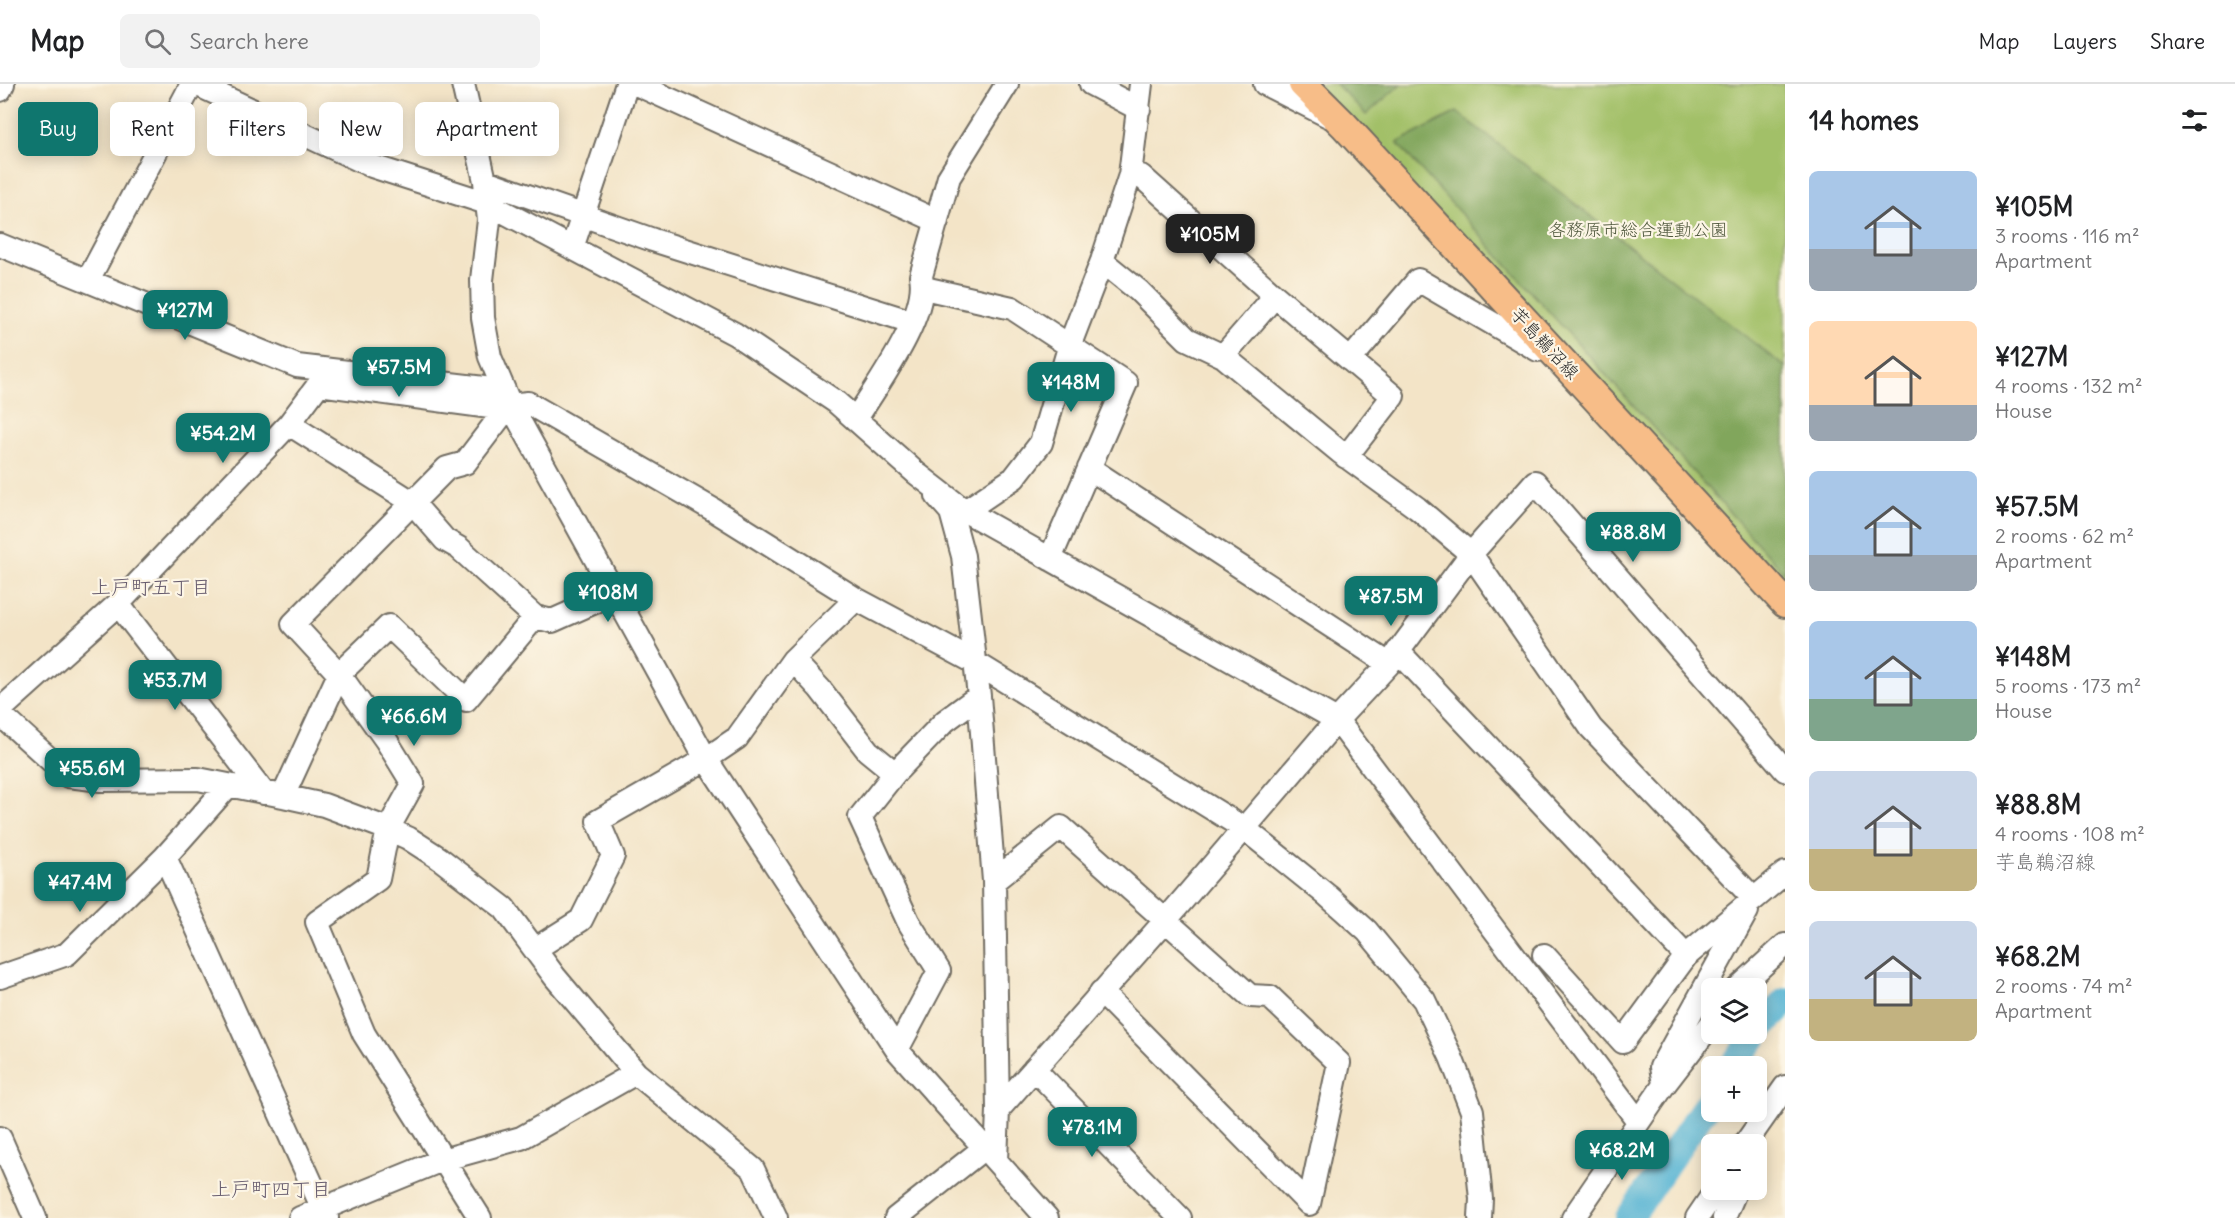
<!DOCTYPE html>
<meta charset="utf-8">
<style>
:root{--surface:#fff;--page:#f2f2f2;--text:#202124;--muted:#757577;--line:#e0e0e0;--accent:#0f766e}
body{margin:0;font-family:Delius,"Klee One",sans-serif;background:var(--page);color:var(--text);height:100vh;display:flex;flex-direction:column;font-size:22px;white-space:nowrap}
*{box-sizing:border-box;margin:0}
p{font-size:20px;color:var(--muted)}
.icon{flex:none;width:33px;height:33px;fill:none;stroke:currentColor;stroke-width:2;stroke-linecap:round;stroke-linejoin:round}
.map{position:relative;flex:1;overflow:hidden}
.sheet{display:flex;flex-direction:column;background:var(--surface);width:450px}
.sheet>*{flex:none}
.hud{position:absolute;left:18px;top:18px;width:570px;height:54px;display:flex;gap:12px}
.buttons{position:absolute;left:1701px;top:894px;display:grid;gap:12px}
.buttons a{display:grid;place-items:center;width:66px;height:66px;border-radius:9px;background:var(--surface);box-shadow:0 3px 15px #0003;font-size:30px}
.price{position:absolute;translate:-50% -51px;padding:0 14px;border-radius:12px;background:var(--accent);color:#fff;font-size:20px;line-height:39px;filter:drop-shadow(0 2px 3px #0008)}
.price::after{content:'';position:absolute;left:50%;top:36px;width:18px;height:14px;margin-left:-9px;background:inherit;clip-path:polygon(0 0,100% 0,50% 100%)}
.price.current{background:#222;color:#fff}
ul{padding:0;list-style:none}
li{display:flex;align-items:center;gap:18px;height:150px;padding:0 24px}
li span{display:grid;place-items:center;flex:none;width:168px;height:120px;border-radius:9px;color:#555}
li>.icon{margin-inline-start:auto}
span .icon{width:72px;height:72px;fill:#fffc;stroke-width:1}
li b{font-size:26px}
h2{display:flex;justify-content:space-between;align-items:center;height:72px;padding:0 24px;font-size:26px}
.tag{padding:0 21px;border-radius:9px;background:var(--surface);box-shadow:0 3px 15px #0003;font-size:21px;line-height:54px}
.tag.current{background:var(--accent);color:#fff}
header{display:flex;align-items:center;gap:36px;box-sizing:border-box;height:84px;padding:0 30px;background:var(--surface);border-bottom:2px solid var(--line)}
header strong{font-size:28px}
nav{display:flex;gap:33px;margin-inline-start:auto;font-size:21px}
.search{width:420px;height:54px;background:var(--page);display:flex;align-items:center;gap:15px;box-sizing:border-box;padding:0 21px;border-radius:9px;color:var(--muted);font-size:22px}
main{display:flex;flex:1;min-height:0}
.map>svg:first-child{display:block}
.green{fill:#a2c067;stroke:#667649;stroke-width:1.5}
.forest{fill:#81a65c;stroke:#566844;stroke-width:1.5}
.lines{fill:none;stroke-linecap:round;stroke-linejoin:round}
.river{stroke:#55b4d4;stroke-width:28}
.minor-casing{stroke:#716c62;stroke-width:26}
.major-casing{stroke:#716c62;stroke-width:32}
.minor{stroke:#fff;stroke-width:22}
.major{stroke:#f7bd88;stroke-width:28}
.labels{text-anchor:middle;dominant-baseline:central;stroke-width:4.5;stroke-linejoin:round;paint-order:stroke}
.park-label{font-size:18px;fill:#4f583d;stroke:#fcf5e5}
.street-label{font-size:18px;fill:#2b2b2b;stroke:#fcf5e5}
.neighbourhood-label{font-size:20px;fill:#665b6d;stroke:#fcf5e5}
</style>
<header>
<strong>Map</strong>
<div class="search"><svg class="icon" aria-label="search" viewBox="0 0 24 24"><circle cx="10" cy="10" r="6"/><path d="M15 15l6 6"/></svg>Search here</div>
<nav><a>Map</a><a>Layers</a><a>Share</a></nav>
</header>
<main>
<div class="map">
<svg width="1785" height="1134" viewBox="0 0 1785 1134">
<rect width="100%" height="100%" fill="#fcf5e5"/>
<filter id="ink" filterUnits="userSpaceOnUse"><feTurbulence type="fractalNoise" baseFrequency=".0167" numOctaves="2"/><feDisplacementMap in="SourceGraphic" scale="12" xChannelSelector="R" yChannelSelector="G"/><feConvolveMatrix kernelMatrix="1 2 1 2 8 2 1 2 1" color-interpolation-filters="sRGB"/></filter>
<filter id="wash" filterUnits="userSpaceOnUse"><feTurbulence type="fractalNoise" baseFrequency=".008" numOctaves="4" result="noise"/><feDisplacementMap in="SourceGraphic" scale="24" xChannelSelector="R" yChannelSelector="G"/><feGaussianBlur stdDeviation="1.35" result="paint"/><feColorMatrix in="noise" values="0 0 0 0 0 0 0 0 0 0 0 0 0 0 0 0 0 1.4 0 .05"/><feComposite in="paint" operator="in"/></filter>
<g filter="url(#wash)">
<rect width="100%" height="100%" fill="#f3e4c7"/>
<path class="green" d="M1303 0H1785V519Z"/>
<path class="forest" d="M1336 0H1401L1366 31Z
M1457 28 1785 283V490L1397 59Z"/>
<g class="lines">
<path class="river" d="M1756 949 1785 918
M1733 982 1756 950
M1629 1134 1712 1013"/>
</g>
</g>
<g filter="url(#ink)">
<g class="lines">
<g class="minor-casing">
<path id="minor" d="M196 0 372 82 487 119 489 136 482 196 483 234 490 273 510 320 706 675 897 966 1047 1134
M463 0 485 97 487 119 735 250 836 318 916 389 965 427 1337 636 1638 1037
M636 0 937 137
M1091 0 1139 25
M1265 0 1328 32
M0 6 3 0
M1130 91 1141 92 1275 212 1223 272
M485 97 653 156 912 238
M0 161 297 282 484 304 510 320
M572 164 627 0
M1102 177 1139 207 1187 255 1223 272 1340 368 1417 424 1471 470 1591 644 1754 815
M88 196 192 0
M924 204 1012 224 1126 299 1050 475
M1275 212 1393 312 1346 373
M1350 276 1418 196 1538 266 1549 263
M856 335C877 301 929 231 921 192L949 93 1007 0
M289 340 412 418 445 456 459 464 535 533
M1089 384 1389 580
M937 412 951 428 963 472 979 612 994 797 998 1026 996 1077
M965 427 1014 394 1041 359 1070 260 1102 177 1130 91 1141 0
M118 520 264 709
M1398 567 1686 872
M793 576 820 605 868 667 895 689 860 733 908 837 939 887 897 966
M0 626 118 520 289 340 319 300 490 323 528 319 712 425 856 515 976 579 1245 745 1328 812 1367 847 1424 916 1451 973 1472 1027 1481 1115 1480 1134
M0 630 68 692 101 696 198 695 283 712 324 721 388 745 408 754 439 774 504 824 555 893 636 989 753 1085 776 1134
M895 689 945 637 979 612
M283 712 339 590 293 540 447 384 465 379 510 320
M165 773 327 1134
M994 797 1061 743 1250 912 1270 913 1339 979 1309 1120 1101 908
M535 865 581 836 613 772 598 737 706 675 737 654 793 576 856 515
M1544 871 1623 958 1686 872 1785 789
M0 893 67 870 165 773 228 702
M1738 904 1785 861
M1034 985 1180 1134
M1663 994 1661 983 1747 827
M998 1026 1165 837 1337 636 1389 580 1471 470 1535 398 1785 686
M0 1054 35 1134
M1745 1060 1785 1003
M300 1134 442 1076 521 1054 636 989
M480 1134 364 950 317 838 378 795 388 745 413 700 386 656 339 590 389 542 466 616 535 533 552 537 615 509
M896 1134 983 1065
M1573 1134 1664 1001 1712 939
M1697 1134 1716 1106
M1724 1134 1736 1106"/>
</g>
<g class="major-casing">
<path id="major" d="M1303 0 1344 41 1785 519"/>
</g>
<use href="#minor" class="minor"/>
<use href="#major" class="major"/>
</g>
</g>
<g class="labels">
<g class="park-label">
<text x="1638" y="145">各務原市総合運動公園</text>
</g>
<g class="street-label">
<text transform="translate(1545 259) rotate(47)">芋島鵜沼線</text>
</g>
<g class="neighbourhood-label">
<text x="151" y="502">上戸町五丁目</text>
<text x="271" y="1104">上戸町四丁目</text>
</g>
</g>
</svg>
<div class="buttons">
<a><svg class="icon" aria-label="layers" viewBox="0 0 24 24"><path d="M12 4l9 5-9 5-9-5zM3 14l9 5 9-5"/></svg></a>
<a>+</a>
<a>−</a>
</div>
<b class="price current" style="left:1210px;top:181px">¥105M</b>
<b class="price" style="left:185px;top:257px">¥127M</b>
<b class="price" style="left:399px;top:314px">¥57.5M</b>
<b class="price" style="left:1071px;top:329px">¥148M</b>
<b class="price" style="left:223px;top:380px">¥54.2M</b>
<b class="price" style="left:1633px;top:479px">¥88.8M</b>
<b class="price" style="left:608px;top:539px">¥108M</b>
<b class="price" style="left:1391px;top:543px">¥87.5M</b>
<b class="price" style="left:175px;top:627px">¥53.7M</b>
<b class="price" style="left:414px;top:663px">¥66.6M</b>
<b class="price" style="left:92px;top:715px">¥55.6M</b>
<b class="price" style="left:80px;top:829px">¥47.4M</b>
<b class="price" style="left:1092px;top:1074px">¥78.1M</b>
<b class="price" style="left:1622px;top:1097px">¥68.2M</b>
<div class="hud">
<a class="tag current">Buy</a>
<a class="tag">Rent</a>
<a class="tag">Filters</a>
<a class="tag">New</a>
<a class="tag">Apartment</a>
</div>
</div>
<section class="sheet">
<h2>14 homes<svg class="icon" aria-label="filters" viewBox="0 0 24 24"><path d="M4 7h16M4 17h16"/><circle cx="9" cy="7" r="2"/><circle cx="15" cy="17" r="2"/></svg></h2>
<ul>
<li><span style="background:linear-gradient(#a9c7e8 65%,#9aa5b1 0)"><svg class="icon" aria-label="home" viewBox="0 0 24 24"><path d="M3 11l9-7 9 7M6 9v11h12V9"/></svg></span><div><b>¥105M</b><p>3 rooms · 116 m²</p><p>Apartment</p></div></li>
<li><span style="background:linear-gradient(#ffd9b3 70%,#9aa5b1 0)"><svg class="icon" aria-label="home" viewBox="0 0 24 24"><path d="M3 11l9-7 9 7M6 9v11h12V9"/></svg></span><div><b>¥127M</b><p>4 rooms · 132 m²</p><p>House</p></div></li>
<li><span style="background:linear-gradient(#a9c7e8 70%,#9aa5b1 0)"><svg class="icon" aria-label="home" viewBox="0 0 24 24"><path d="M3 11l9-7 9 7M6 9v11h12V9"/></svg></span><div><b>¥57.5M</b><p>2 rooms · 62 m²</p><p>Apartment</p></div></li>
<li><span style="background:linear-gradient(#a9c7e8 65%,#7fa58c 0)"><svg class="icon" aria-label="home" viewBox="0 0 24 24"><path d="M3 11l9-7 9 7M6 9v11h12V9"/></svg></span><div><b>¥148M</b><p>5 rooms · 173 m²</p><p>House</p></div></li>
<li><span style="background:linear-gradient(#c9d6e8 65%,#c2b280 0)"><svg class="icon" aria-label="home" viewBox="0 0 24 24"><path d="M3 11l9-7 9 7M6 9v11h12V9"/></svg></span><div><b>¥88.8M</b><p>4 rooms · 108 m²</p><p>芋島鵜沼線</p></div></li>
<li><span style="background:linear-gradient(#c9d6e8 65%,#c2b280 0)"><svg class="icon" aria-label="home" viewBox="0 0 24 24"><path d="M3 11l9-7 9 7M6 9v11h12V9"/></svg></span><div><b>¥68.2M</b><p>2 rooms · 74 m²</p><p>Apartment</p></div></li>
</ul>
</section>
</main>
